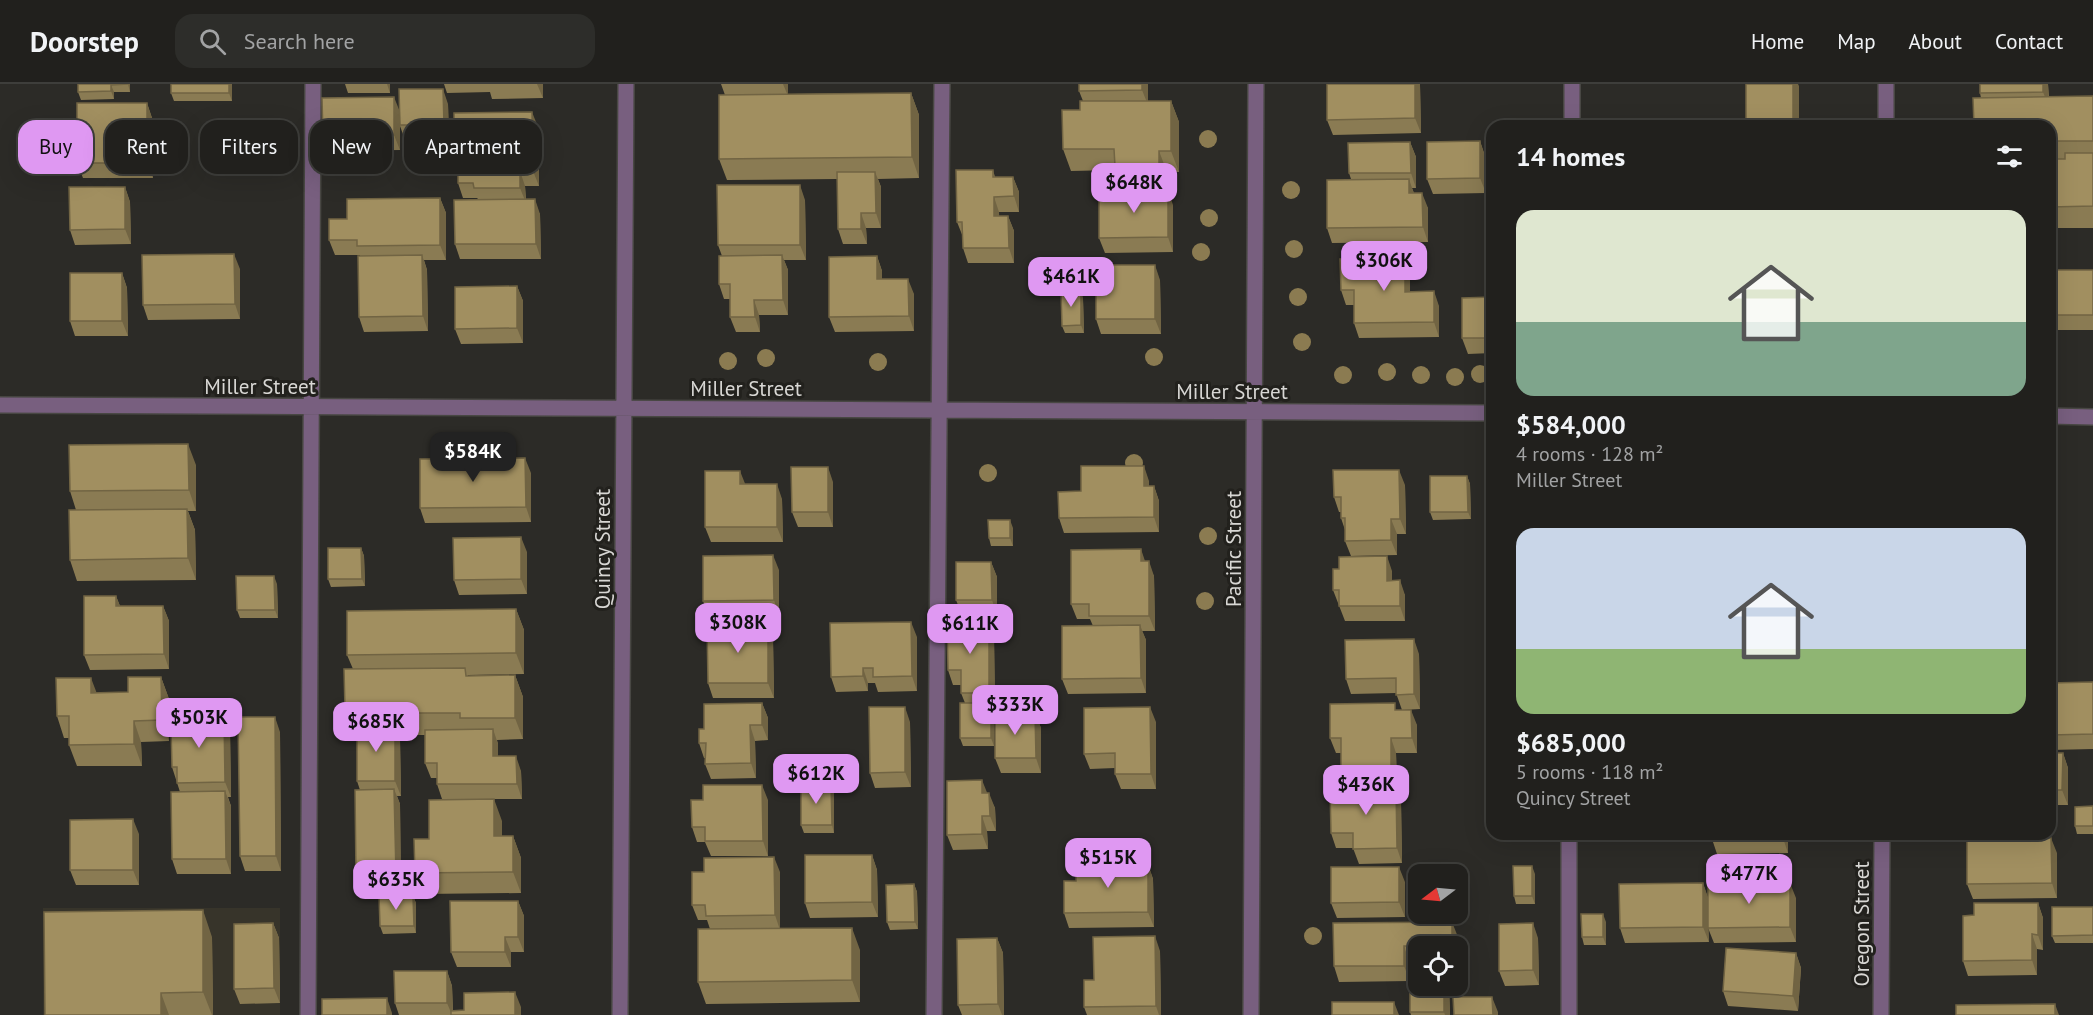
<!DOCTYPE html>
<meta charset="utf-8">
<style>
:root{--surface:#21201d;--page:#2d2d2a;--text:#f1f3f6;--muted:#a2a3a4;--line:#3e3e3b;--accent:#df98f2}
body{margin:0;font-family:"PT Sans",sans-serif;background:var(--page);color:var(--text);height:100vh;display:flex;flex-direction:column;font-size:22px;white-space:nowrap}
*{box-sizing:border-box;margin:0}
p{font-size:20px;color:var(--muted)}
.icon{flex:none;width:33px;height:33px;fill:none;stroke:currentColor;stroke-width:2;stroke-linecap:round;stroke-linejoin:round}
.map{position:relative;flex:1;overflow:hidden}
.details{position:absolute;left:1486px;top:36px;width:570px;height:720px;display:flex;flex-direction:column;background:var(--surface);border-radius:18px;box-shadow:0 6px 24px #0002,0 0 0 2px var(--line)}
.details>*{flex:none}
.hud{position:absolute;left:18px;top:36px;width:570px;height:54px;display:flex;gap:12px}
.needle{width:39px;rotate:254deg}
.tools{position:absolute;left:1408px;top:780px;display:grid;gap:12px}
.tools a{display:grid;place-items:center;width:60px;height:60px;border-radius:12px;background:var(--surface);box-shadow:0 6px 24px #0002,0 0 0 2px var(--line);font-size:30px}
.price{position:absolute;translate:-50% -51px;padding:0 14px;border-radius:12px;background:var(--accent);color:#111;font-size:20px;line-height:39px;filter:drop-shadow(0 2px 3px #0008)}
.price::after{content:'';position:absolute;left:50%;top:36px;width:18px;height:14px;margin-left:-9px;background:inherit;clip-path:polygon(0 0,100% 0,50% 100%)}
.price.selected{background:#222;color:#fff}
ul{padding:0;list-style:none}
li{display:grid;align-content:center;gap:12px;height:318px;padding:0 30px}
li span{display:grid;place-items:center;height:186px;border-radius:18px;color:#555}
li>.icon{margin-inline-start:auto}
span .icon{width:108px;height:108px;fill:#fffc;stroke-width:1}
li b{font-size:26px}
h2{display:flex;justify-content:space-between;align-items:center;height:72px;padding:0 30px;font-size:26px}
.tag{padding:0 21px;border-radius:18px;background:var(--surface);box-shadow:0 6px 24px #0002,0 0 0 2px var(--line);font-size:21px;line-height:54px}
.tag.selected{background:var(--accent);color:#111}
header{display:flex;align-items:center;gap:36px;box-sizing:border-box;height:84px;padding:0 30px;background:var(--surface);border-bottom:2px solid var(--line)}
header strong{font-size:28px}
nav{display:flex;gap:33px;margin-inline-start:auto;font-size:21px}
.search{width:420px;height:54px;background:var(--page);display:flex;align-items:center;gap:15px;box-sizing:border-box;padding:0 21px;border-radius:18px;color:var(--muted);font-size:22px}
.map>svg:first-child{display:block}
.built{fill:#37342a}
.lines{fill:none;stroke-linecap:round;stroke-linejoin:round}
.minor-casing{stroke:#484743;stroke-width:18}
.minor{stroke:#785f7f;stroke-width:15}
.tree{fill:#8b7b51}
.wall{fill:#8a7b53}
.shaded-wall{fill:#716443}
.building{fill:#a18f60;stroke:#716443;stroke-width:1.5}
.labels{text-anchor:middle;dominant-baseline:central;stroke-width:6;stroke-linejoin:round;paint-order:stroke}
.street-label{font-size:21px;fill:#d8d7d4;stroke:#22211d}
</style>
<header>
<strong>Doorstep</strong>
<div class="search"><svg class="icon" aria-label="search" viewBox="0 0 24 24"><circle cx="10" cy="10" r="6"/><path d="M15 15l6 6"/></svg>Search here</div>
<nav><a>Home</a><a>Map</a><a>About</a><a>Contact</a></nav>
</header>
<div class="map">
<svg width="2093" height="931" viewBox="0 0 2093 931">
<rect width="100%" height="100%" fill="#2c2b27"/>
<path class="built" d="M43 824H280V931H43Z"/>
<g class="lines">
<g class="minor-casing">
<path id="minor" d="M1572 42V0
M1886 42V0
M0 321 1492 329
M2050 332 2093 333
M308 931 313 0
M620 931 626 0
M934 931 942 0
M1251 931 1256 0
M1569 931V750
M1881 931 1882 750"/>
</g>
<use href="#minor" class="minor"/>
</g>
<g class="tree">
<circle cx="1208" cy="55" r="9"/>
<circle cx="1291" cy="106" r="9"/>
<circle cx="1209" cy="134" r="9"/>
<circle cx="1294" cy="165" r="9"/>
<circle cx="1201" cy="168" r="9"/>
<circle cx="1298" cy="213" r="9"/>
<circle cx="1302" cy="258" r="9"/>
<circle cx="1154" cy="273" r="9"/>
<circle cx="766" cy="274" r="9"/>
<circle cx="728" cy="277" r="9"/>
<circle cx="878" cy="278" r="9"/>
<circle cx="1387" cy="288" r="9"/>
<circle cx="1480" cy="290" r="9"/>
<circle cx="1343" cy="291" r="9"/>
<circle cx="1421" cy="291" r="9"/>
<circle cx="1455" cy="293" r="9"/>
<circle cx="1134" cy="379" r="9"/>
<circle cx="988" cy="389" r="9"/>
<circle cx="1208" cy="452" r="9"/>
<circle cx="1205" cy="517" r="9"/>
<circle cx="1313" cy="852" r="9"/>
</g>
<path class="wall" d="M78 0H130V8H114V15L81 16 78 8Z
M232 0V17H174L171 9Z
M345 0H390V9H348Z
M403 0H543V14L492 15 490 8 447 9 444 0Z
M721 0H788V10L911 9 919 31V94L878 95 881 103V144H866L867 160H843L838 145 837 95 727 96 719 75 725 11Z
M1148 0V17H1171L1179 38V88H1167V103H1122L1116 86 1071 87 1063 65 1080 26 1083 17 1079 7Z
M2048 0 2049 13 2093 12V144H2050V42L1981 14 1980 9Z
M1420 1 1421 49 1333 51 1327 36Z
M147 19 152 34 153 94H83L77 79Z
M448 20 449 56H405L400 42V66L329 67 323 52 399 27Z
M538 43 539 102H525L526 115 540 130 541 175H460L455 160 478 115 477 114H463L458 99 459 73 454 60Z
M1480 57 1485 72 1486 109 1433 110 1427 95Z
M1410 58 1416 73V104H1412L1414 109 1428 124V158L1332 159 1327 144 1351 95 1349 89Z
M993 86 995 93H1013L1019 108V128H999V132H1008L1014 147V179H968L963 164V153L957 138Z
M125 103 130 118 131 160 75 161 70 146Z
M440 114 446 129V176H424L427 186 428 247 364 248 359 233 360 171H335L329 156 347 135Z
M805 116 806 176H784L788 186V231H759L760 248H736L730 233V215H724L719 200 722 172 718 161Z
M1173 121V168L1105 169 1099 154Z
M877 172 882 187V195L914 210V247L835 248 829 233Z
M1405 174 1410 189V208L1439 222V253L1359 254 1354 239V221H1346L1341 206Z
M240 185V235L148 236 143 221Z
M2050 186H2093V246H2050Z
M122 189 127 204 128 252H75L70 237Z
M1160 196 1161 250H1101L1096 235Z
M517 202 523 217V259L461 260 455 245Z
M1081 207 1083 215 1084 249H1065L1062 242Z
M1492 213V269L1468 270 1462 254Z
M196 381V427H188L195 446 196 496 77 497 70 476 76 426 70 407Z
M531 389V438L425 439 420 424Z
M1467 392 1470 400 1471 435 1433 436 1430 428Z
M1149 397V402H1154L1159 417V448L1064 449 1059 434 1081 407Z
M833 398V443H798L792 428Z
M745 400 782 415 783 458H711L705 443Z
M1405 401 1406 450H1397V471L1351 472 1345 457V446L1341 434V428H1339L1334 413Z
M1013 444V462H991L989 454Z
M361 464 364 472 365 502 331 503 328 495Z
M527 468V510L459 511 454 496Z
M1145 477 1154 492 1155 547H1142L1146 556V609L1068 610 1062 595 1093 542 1090 535H1077L1071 520Z
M991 478 997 493V531H962L956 516Z
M779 486V531L709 532 703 517Z
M1392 487V496L1405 511V537H1345L1333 506Z
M277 500 278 534H240L237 526Z
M116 512 120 522H163L169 537V585L90 586 84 571Z
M516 525 524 546V590L468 591V592L515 591 523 613V655L497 656 498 660V672L521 687 522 715H442L437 700V694H431L425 679V651H417L416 646 397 647 400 656 401 712H397L400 720 401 806H361L356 791 360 706 357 697V647H353L345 625 353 585 347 571Z
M768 540 773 555 774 614H713L708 599Z
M917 553V607L878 608 875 599H868V607L836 608 831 593Z
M994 553 995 624H993L994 627V662H963L960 654 965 619 961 609V601H953L948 586Z
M1419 570 1420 625 1402 626 1396 609 1351 610 1346 595Z
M161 593 169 615V657L141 658 142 682H77L69 661V654H64L57 632 96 609 128 608Z
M2093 598V665L2050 666V599Z
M762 619 768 634V656L755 657 756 694 711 695 705 680V674H704L699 659 704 645Z
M1398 626 1417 641V669H1396L1397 702 1346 703 1341 688V669H1336L1330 654Z
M1035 629 1041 644V689H1001L995 674Z
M910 638 911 703 875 704 870 689Z
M1156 638V705H1121L1115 690V684L1090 685 1084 670Z
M230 646 231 713H228L231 722V790H177L172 775 180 708 172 683Z
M280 648 281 787H245L240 772Z
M2050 669H2063L2068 684V721H2050Z
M1396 703 1401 718 1402 779 1359 780 1353 764H1336L1331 749Z
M834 709V749H804L801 741Z
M987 709 995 724 996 747H987L988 765 953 766 947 751Z
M768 716V772H711L705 758H697L692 743Z
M2093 722V750H2077L2075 742Z
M502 737V752H513L521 774V809L422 810 415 789 429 755Z
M139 750V801H76L70 786Z
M1711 750H1788V769L1717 770 1712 755Z
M2057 769V814L1973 815 1967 800Z
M872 771 877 786 878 833 810 834 805 819Z
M1148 780 1153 795 1154 843 1069 844 1064 829 1076 797Z
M780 788V845L860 866V918L706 920 698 898 710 845 707 836H698L692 821Z
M1535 790V820H1516L1514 812Z
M1405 798V833L1337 834 1331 819Z
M1703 799 1708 814H1796V858L1714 859 1708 844 1709 858 1625 859 1620 844Z
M914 800 917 808 918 845 890 846 887 838Z
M413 812 416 819V849L383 850 380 842Z
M518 817 524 832V868H511V883H457L451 868Z
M2038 819 2043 834V866L2037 865V891L1968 892 1963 877 1974 831Z
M2093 823V859H2055L2052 852Z
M1606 838V861H1584L1582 853Z
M273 839 279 854 280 919 240 920 234 905Z
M1333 839 1458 853 1419 862V877H1409L1410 897 1339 898 1334 882Z
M212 853 213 931H45Z
M997 854 1003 869 1004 931H962L958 921Z
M1538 854 1539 901 1505 902 1499 887Z
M1160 867 1161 931H1087L1084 923 1094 896Z
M1796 869 1801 884 1798 927 1728 922 1723 907Z
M447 887 452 902 453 927 521 923V931H399L395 919Z
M1449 902 1450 931H1411L1410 928Z"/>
<path class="shaded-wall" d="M128 0H130V8Z
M229 0H232V17L229 9Z
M387 0H390V9Z
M537 0H543V14Z
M783 0H788V12Z
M1142 0H1148V21L1142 6Z
M1415 0H1420V1L1421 49 1415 34Z
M1793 0H1798L1799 2V42H1793Z
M2043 0H2048L2049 23 2043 8Z
M111 1 114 8V15L111 7Z
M443 5 448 20 449 56 444 41Z
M911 9 919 31V94L912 73Z
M394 13 400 28V66L394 51Z
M1171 17 1179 38V88L1171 67Z
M147 19 152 34 153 94 147 79Z
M532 28 538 43 539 102 533 87Z
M1480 57 1485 72 1486 109 1480 94Z
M1410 58 1416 73V104L1411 89Z
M1159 67 1167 88V103L1159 81Z
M520 87 525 102 526 119 520 104Z
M875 88 881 103V144L876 129Z
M1013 93 1019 108V128L1014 112Z
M1409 95 1414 110 1409 109Z
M800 101 805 116 806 176 800 161Z
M125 103 130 118 131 160 125 145Z
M1168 106 1173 121V168L1168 153Z
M1422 109 1428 124V158L1423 143Z
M994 113 999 128 1000 147 994 132Z
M440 114 446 129V176L440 161Z
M535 115 540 130 541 175 536 160Z
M861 129 866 144 867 160 861 145Z
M1008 132 1014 147V179L1009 164Z
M234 170 240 185V235L235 220Z
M422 171 427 186 428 247 423 232Z
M782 171 788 186V231L783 216Z
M877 172 882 187V210L877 195Z
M1405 174 1410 189V223L1405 208Z
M1155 181 1160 196 1161 250 1155 235Z
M122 189 127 204 128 252 122 237Z
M908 195 914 210V247L909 232Z
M517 202 523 217V259L517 244Z
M1081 207 1083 215 1084 249 1081 241Z
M1434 207 1439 222V253L1434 238Z
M754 216 759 231 760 248 755 233Z
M188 360 196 381V427L189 406Z
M525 374 531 389V438L526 423Z
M1144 382 1149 397V417L1144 402Z
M828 383 833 398V443L828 428Z
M1399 386 1405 401 1406 450 1400 435Z
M740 387 746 402 740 400Z
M1467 392 1470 400 1471 435 1468 428Z
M777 400 782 415 783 458 777 443Z
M1154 402 1159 417V448L1154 433Z
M187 425 195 446 196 496 188 474Z
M1391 435 1397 450V471L1391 456Z
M1010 436 1013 444V462L1010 454Z
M521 453 527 468V510L521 495Z
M361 464 364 472 365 502 362 495Z
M1141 465 1146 480 1141 477Z
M773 471 779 486V531L774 516Z
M1387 472 1392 487V512L1387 497Z
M1149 477 1154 492 1155 547 1149 532Z
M991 478 997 493V531L992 516Z
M274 492 277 500 278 534 275 526Z
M1400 496 1405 511V537L1400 522Z
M116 512 122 527 116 522Z
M163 522 169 537V585L164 570Z
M516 525 524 546V590L516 569Z
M911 538 917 553V607L912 592Z
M989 538 994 553 995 624 989 609Z
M768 540 773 555 774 614 768 599Z
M1140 541 1146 556V609L1141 594Z
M1414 555 1419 570 1420 625 1414 610Z
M863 584 868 599V607L863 592Z
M515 591 523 613V655L515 634Z
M161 593 169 615V657L162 636Z
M91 594 99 615 91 609Z
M762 619 768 634V656L762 641Z
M991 619 994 627V662L991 654Z
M905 623 910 638 911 703 905 688Z
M1150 623 1156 638V705L1151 690Z
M1411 626 1417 641V669L1412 654Z
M1035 629 1041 644V689L1036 674Z
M224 631 230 646 231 713 225 698Z
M275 633 280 648 281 787 276 772Z
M134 637 141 658 142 682 134 660Z
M395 641 400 656 401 712 395 697Z
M750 641 755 657 756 694 751 679Z
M493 645 498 660V687L493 672Z
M1391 654 1396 669 1397 702 1391 687Z
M2063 669 2068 684V721L2062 706Z
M516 672 521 687 522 715 517 700Z
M982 696 988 711 982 709Z
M762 701 768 716V772L763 757Z
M831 701 834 709V749L832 741Z
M1396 703 1401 718 1402 779 1397 764Z
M394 705 400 720 401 806 396 791Z
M225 707 231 722V790L226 775Z
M989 709 995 724 996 747 990 732Z
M494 715 502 737V774L494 752Z
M982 732 987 747 988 765 982 750Z
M133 735 139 750V801L133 786Z
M1783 750H1788V769L1783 754Z
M513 752 521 774V809L513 788Z
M2051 754 2057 769V814L2052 799Z
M872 771 877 786 878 833 872 818Z
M774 773 780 788V846L775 831Z
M1148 780 1153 795 1154 843 1148 828Z
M1532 782 1535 790V820L1532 812Z
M1399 783 1405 798V833L1399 818Z
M1703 799 1708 814 1709 858 1703 843Z
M1790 799 1796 814V858L1790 843Z
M914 800 917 808 918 845 915 838Z
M413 812 416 819V849L414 842Z
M518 817 524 832V868L518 853Z
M2038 819 2043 834V866L2038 851Z
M203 826 212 853 213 931H212L203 908Z
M1603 830 1606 838V861L1603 853Z
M1452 838 1458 853V862H1452Z
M273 839 279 854 280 919 274 904Z
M1533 839 1538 854 1539 901 1533 886Z
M852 844 860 866V918L852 896Z
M2032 850 2037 865V891L2032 876Z
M1155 852 1160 867 1161 931H1159L1156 922Z
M505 853 511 868V883L505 868Z
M997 854 1003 869 1004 931H1002L998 920Z
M1404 862 1409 877 1410 897 1404 882Z
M1796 869 1801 884 1798 927 1793 912Z
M447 887 452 902 453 931H452L447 919Z
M1444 902H1449L1450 931H1445L1444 928Z
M515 908 521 923V931H515Z
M161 909 169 931H161Z
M1492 913 1498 928V931H1493Z
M387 914 392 929V931H387Z
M1394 918 1399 931H1394Z
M2055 920 2059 931H2055Z"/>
<path class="building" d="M78 0H128L111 1V7L78 8Z
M171 0H229V9H171Z
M1079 0H1142V6L1079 7Z
M1327 0H1415V34L1327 36Z
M1746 0H1793V42H1746Z
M1980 0H2043V8L1980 9Z
M399 5H443L444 41H400Z
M911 9 912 73 719 75V11Z
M2093 12V57H2050V42H1974L1973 14Z
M394 13V51L323 52 322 14Z
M1080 17H1171V67H1159V81L1115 82 1114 65H1063L1062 26H1080Z
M77 19H147V79H77Z
M532 28 533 87H520V104H474L473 99H458V73H473V60H454V29Z
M1480 57V94L1427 95V58Z
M1410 58 1411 89H1349L1348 59Z
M2065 69H2093V122L2050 123V75H2065Z
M956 86H993V93H1013L1014 112 994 113V132H1008L1009 164H963L962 138H957Z
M837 88H875L876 129H861V145H838Z
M1409 95V109H1422L1423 143 1327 144V96Z
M717 101H800V161H718Z
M69 103H125V145L70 146Z
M1168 106V153L1099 154V107Z
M440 114V161L357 162V156H329V135H347V115Z
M535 115 536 160H455L454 116Z
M234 170 235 220 143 221 142 171Z
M422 171 423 232 359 233 358 172Z
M782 171 783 216H754L755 233H730V200H719V172Z
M877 172V195H908L909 232 829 233V173Z
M1405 174V208L1434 207V238L1354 239V206H1341L1340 175Z
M1107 181H1155V235H1096V210H1107Z
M2050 186H2093V231H2050Z
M70 189H122V237H70Z
M517 202V244L455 245V203Z
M1061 207H1081V241L1062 242Z
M1492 213V254H1462V214Z
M188 360 189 406 70 407 69 361Z
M525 374 526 423 420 424V375Z
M1081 382H1144V402H1154V433L1059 434 1058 408 1081 407Z
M791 383H828V428H792Z
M1333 386H1399L1400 435H1391V456L1345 457V434H1341V413H1334Z
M705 387H740V400H777V443H705Z
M1430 392H1467L1468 428H1430Z
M187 425 188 474 70 476 69 426Z
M988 436H1010V454H989Z
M521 453V495L454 496 453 454Z
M328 464H361L362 495H328Z
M1141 465V477H1149V532H1089V520H1071V466Z
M773 471 774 516 703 517V472Z
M1387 472V497L1400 496V522H1339V506H1333V485H1339V473Z
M956 478H991L992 516H956Z
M236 492H274L275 526H237Z
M84 512H116V522H163L164 570 84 571Z
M516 525V569L347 571V527Z
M911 538 912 592 873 593V584H863V592L831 593 830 539Z
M989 538V609H961V586H948L947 539Z
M768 540V599H708L707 541Z
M1140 541 1141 594 1062 595V542Z
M1414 555V610L1396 611V594L1346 595 1345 556Z
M465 584 466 592 515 591V634H460V629H410V625H345L344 585Z
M128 593H161L162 636 134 637V660L69 661V632H57L56 594H91V609L128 608Z
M2093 598V650L2050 651V599Z
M762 619V641H750L751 679 705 680 706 659H699V645H704V620Z
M960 619H991V654H960Z
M1395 619V626H1411L1412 654H1391V687L1341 688V654H1330V620Z
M869 623H905V688L870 689Z
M1150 623 1151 690H1115V669L1084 670V624Z
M995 629H1035L1036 674H995Z
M177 631H224L225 698 177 699V683H172L171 643H177Z
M238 633H275L276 772H240Z
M357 641H395V697H357Z
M493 645V672H516L517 700H437V679H425V646Z
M2050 669H2063L2062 706H2050Z
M982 696V709H989L990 732H982V750L947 751V697Z
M703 701H762L763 757H705V743H692L691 716H703Z
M801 701H831L832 741H801Z
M1396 703 1397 764 1353 765V749H1331L1330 704Z
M394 705 396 791H356L355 706Z
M225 707 226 775H172L171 708Z
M494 715V752H513V788L415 789 414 755H429V716Z
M2093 722V742H2075V723Z
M133 735V786H70V736Z
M1711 750H1783V754L1712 755Z
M2051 754 2052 799 1967 800V755Z
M805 771H872V818L805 819Z
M774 773 775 831 706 832 705 821H692V788H704V774Z
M1148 780V828L1064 829V797H1076V781Z
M1513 782H1532V812H1514Z
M1331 783H1399V818L1331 819Z
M1703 799V843L1620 844 1619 800Z
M1708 799H1790V843L1708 844Z
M914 800 915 838H887L886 801Z
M379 812H413L414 842H380Z
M450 817H518V853H505V868H451Z
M1974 819H2038V851L2032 850V876L1963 877V832L1974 831Z
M2052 823H2093V851L2052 852Z
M203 826V908L161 909V931H45L44 828Z
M1581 830H1603V853H1582Z
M1452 838V862H1404V882H1334L1333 839Z
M273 839 274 904 234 905V840Z
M1533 839V886L1499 887V840Z
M852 844V896L698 898V845Z
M1155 852 1156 922 1084 923V896H1094L1093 853Z
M997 854 998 920 958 921 957 855Z
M1726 864 1796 869 1793 912 1723 907Z
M394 887H447V919H395Z
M1419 887V902H1444V928H1410V888Z
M515 908V931H451V927L464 926V909Z
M1453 913H1492L1493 931H1454Z
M387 914V931H322V915Z
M1332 918H1394V931H1332Z
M2055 920V931H1956V921Z"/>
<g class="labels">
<g class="street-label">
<text x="260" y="302">Miller Street</text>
<text x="746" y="304">Miller Street</text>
<text x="1232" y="307">Miller Street</text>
<text transform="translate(602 465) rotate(-90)">Quincy Street</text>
<text transform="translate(1233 465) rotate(-90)">Pacific Street</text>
<text transform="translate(1861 840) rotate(-90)">Oregon Street</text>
</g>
</g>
</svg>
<div class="tools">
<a><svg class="needle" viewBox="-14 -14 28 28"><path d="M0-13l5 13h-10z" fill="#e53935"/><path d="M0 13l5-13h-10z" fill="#a2a3a4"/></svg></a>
<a><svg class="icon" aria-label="locate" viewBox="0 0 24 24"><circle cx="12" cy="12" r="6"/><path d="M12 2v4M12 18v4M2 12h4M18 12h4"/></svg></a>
</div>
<b class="price" style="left:1134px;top:130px">$648K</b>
<b class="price" style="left:1384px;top:208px">$306K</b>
<b class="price" style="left:1071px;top:224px">$461K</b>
<b class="price selected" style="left:473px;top:399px">$584K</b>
<b class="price" style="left:738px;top:570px">$308K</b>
<b class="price" style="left:970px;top:571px">$611K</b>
<b class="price" style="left:1015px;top:652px">$333K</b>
<b class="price" style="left:199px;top:665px">$503K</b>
<b class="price" style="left:376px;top:669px">$685K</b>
<b class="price" style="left:816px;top:721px">$612K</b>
<b class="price" style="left:1366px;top:732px">$436K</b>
<b class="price" style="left:1108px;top:805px">$515K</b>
<b class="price" style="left:1749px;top:821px">$477K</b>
<b class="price" style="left:396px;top:827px">$635K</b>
<div class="hud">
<a class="tag selected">Buy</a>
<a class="tag">Rent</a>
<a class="tag">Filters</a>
<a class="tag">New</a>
<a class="tag">Apartment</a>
</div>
<section class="details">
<h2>14 homes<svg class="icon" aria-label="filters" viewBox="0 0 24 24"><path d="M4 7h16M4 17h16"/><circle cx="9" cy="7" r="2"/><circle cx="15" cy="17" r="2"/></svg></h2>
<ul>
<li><span style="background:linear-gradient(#dfe7d0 60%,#7fa58c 0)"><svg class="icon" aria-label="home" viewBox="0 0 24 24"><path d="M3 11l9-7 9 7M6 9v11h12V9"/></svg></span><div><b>$584,000</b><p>4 rooms · 128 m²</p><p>Miller Street</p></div></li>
<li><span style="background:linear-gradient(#c9d6e8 65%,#8fb573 0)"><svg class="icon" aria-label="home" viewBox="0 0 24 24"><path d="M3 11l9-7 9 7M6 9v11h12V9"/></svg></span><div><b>$685,000</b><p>5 rooms · 118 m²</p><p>Quincy Street</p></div></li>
</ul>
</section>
</div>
